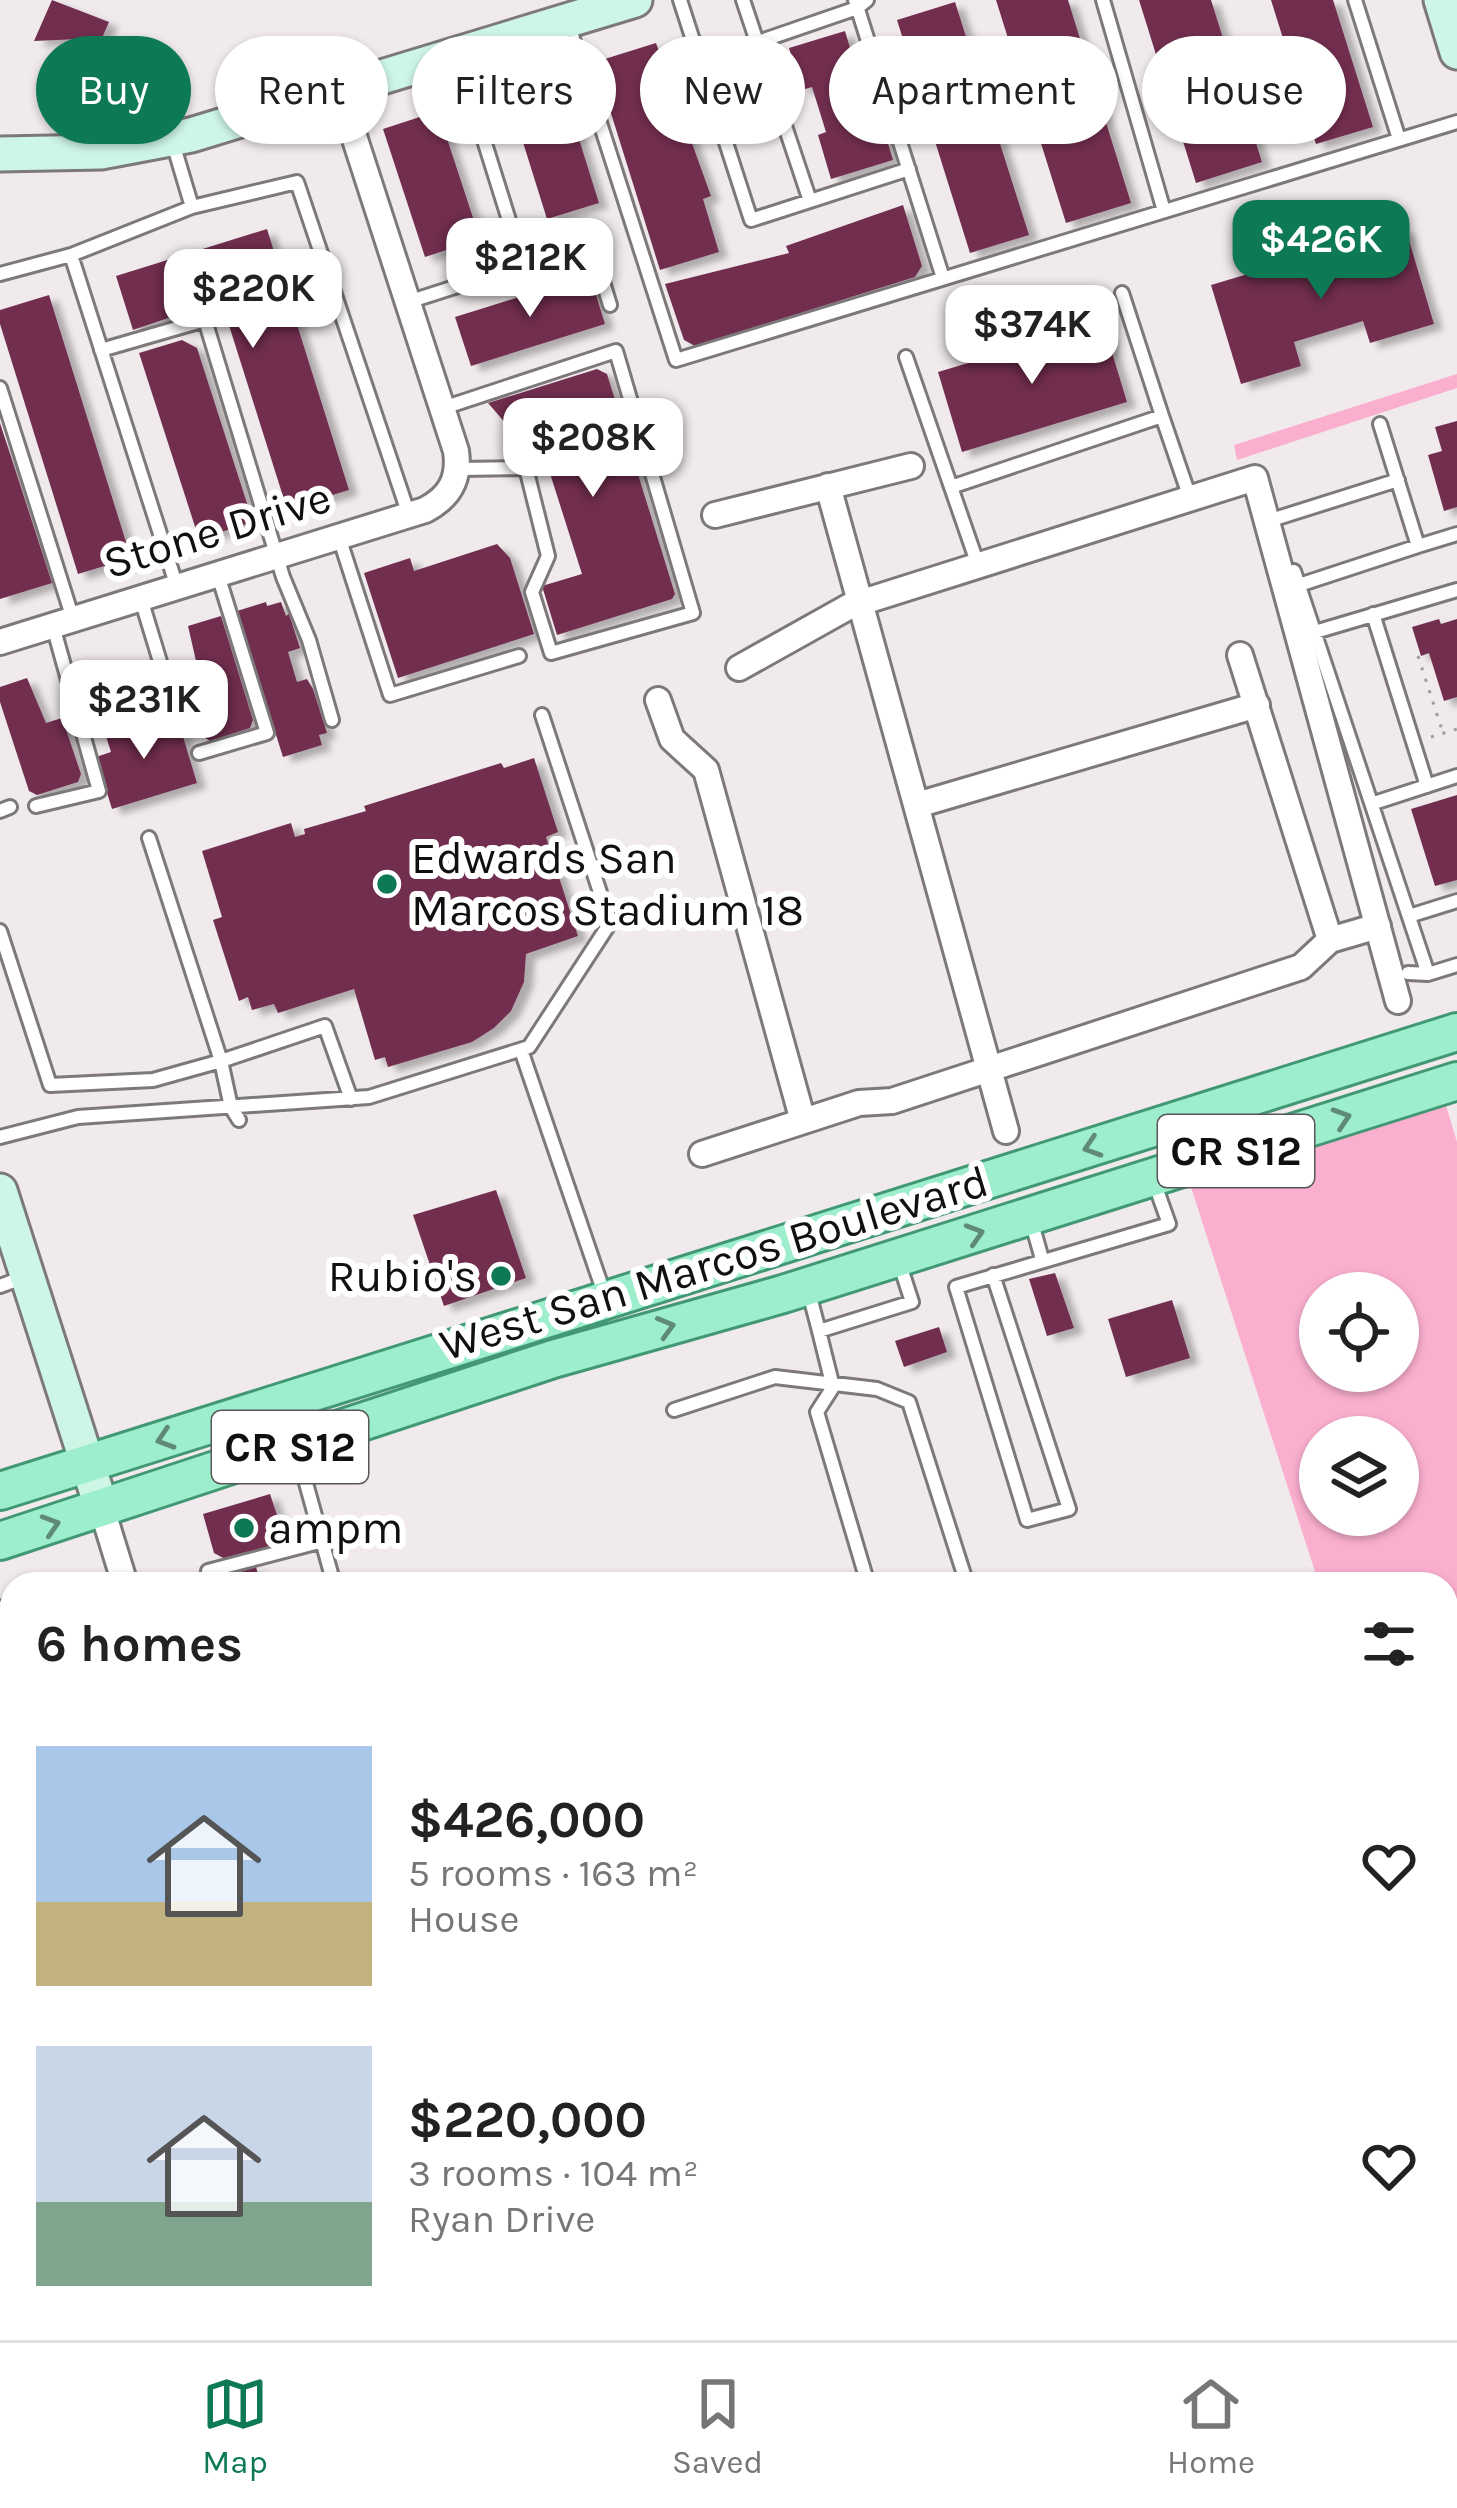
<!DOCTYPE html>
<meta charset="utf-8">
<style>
:root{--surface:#fff;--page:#f6f6f6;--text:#222;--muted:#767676;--line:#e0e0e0;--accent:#0e7a55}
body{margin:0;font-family:Karla,sans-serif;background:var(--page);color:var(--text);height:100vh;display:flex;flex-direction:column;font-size:45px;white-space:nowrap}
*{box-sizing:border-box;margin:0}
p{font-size:39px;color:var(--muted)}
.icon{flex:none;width:66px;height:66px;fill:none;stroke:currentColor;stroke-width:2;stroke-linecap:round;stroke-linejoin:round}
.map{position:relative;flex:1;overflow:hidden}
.panel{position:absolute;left:0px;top:1572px;width:1458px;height:768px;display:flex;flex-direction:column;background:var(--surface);border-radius:36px 36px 0 0;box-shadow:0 3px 9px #0004}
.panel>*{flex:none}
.banner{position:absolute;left:36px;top:36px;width:1386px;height:108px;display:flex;gap:24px}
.tools{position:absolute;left:1299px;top:1272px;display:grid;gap:24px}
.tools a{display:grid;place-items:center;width:120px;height:120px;border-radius:50%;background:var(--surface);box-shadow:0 3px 9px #0004;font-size:60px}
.price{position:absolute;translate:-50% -102px;padding:0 27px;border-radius:24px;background:#fff;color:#222;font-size:39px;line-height:78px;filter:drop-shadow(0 3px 6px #0008)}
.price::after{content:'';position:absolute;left:50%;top:72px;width:36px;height:27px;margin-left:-18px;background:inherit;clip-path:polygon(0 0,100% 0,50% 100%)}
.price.active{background:var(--accent);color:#fff}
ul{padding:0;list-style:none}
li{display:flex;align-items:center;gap:36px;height:300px;padding:0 36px}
li span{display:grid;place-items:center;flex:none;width:336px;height:240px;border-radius:0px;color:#555}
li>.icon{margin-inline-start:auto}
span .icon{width:144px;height:144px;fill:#fffc;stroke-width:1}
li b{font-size:51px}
h2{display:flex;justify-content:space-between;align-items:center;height:144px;padding:0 36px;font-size:51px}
.chip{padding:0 42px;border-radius:54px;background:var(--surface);box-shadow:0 3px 9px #0004;font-size:42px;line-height:108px}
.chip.active{background:var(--accent);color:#fff}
.tab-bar{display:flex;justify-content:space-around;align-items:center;height:168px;border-top:3px solid var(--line);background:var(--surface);font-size:33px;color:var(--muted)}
.tab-bar a{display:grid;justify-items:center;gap:6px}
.tab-bar .active{color:var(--accent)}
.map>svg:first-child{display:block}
.green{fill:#fbafcf;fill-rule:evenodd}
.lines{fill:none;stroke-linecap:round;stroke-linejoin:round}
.stream{stroke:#ca7fa0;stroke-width:6}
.building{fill:#722f50;filter:url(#shadow)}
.lane-casing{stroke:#7d787a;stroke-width:18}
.street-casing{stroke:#7d787a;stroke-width:30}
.secondary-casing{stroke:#7d787a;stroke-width:39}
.primary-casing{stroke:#429874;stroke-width:42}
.path{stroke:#a09b9d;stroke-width:3;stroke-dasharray:3 9;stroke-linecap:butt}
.lane{stroke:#fff;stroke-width:12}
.street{stroke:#fff;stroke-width:24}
.secondary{stroke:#cef6e6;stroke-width:33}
.primary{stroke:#9deecc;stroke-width:36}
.oneway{stroke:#5e8a77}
.poi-dot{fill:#0e7a55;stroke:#fff;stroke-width:4.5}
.labels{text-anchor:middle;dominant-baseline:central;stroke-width:12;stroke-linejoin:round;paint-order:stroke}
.shield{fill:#fff;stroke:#585758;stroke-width:3}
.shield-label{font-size:42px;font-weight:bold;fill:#110f10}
.street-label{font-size:45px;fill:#110f10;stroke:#fff}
.poi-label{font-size:45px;fill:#110f10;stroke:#fff;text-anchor:start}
</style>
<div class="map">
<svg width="1457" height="2340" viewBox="0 0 1457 2340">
<defs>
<filter id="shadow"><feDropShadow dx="9" dy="5.5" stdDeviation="3" flood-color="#0004"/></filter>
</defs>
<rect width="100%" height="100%" fill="#f0eaec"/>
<path class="green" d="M1457 374V388L1237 460 1234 445Z
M1444 1099 1457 1142V1777L1446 1781V1584H1319L1189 1181ZM1320 1293H1398V1371H1320ZM1320 1437H1398V1515H1320Z
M1446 1860H1457V2340H47L43 2328H1446Z"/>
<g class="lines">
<path class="stream" d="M1446 2125 1457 2122
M173 2340 214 2336 239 2340
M814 2340 829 2328"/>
</g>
<path class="building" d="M52 0 109 22 102 38 34 41Z
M996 0H1068L1131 203 1066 223Z
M1139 0H1211L1262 162 1196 183Z
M1271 0H1333L1373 127 1316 144Z
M955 2 1029 235 970 253 897 20Z
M845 31 858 75 866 72 893 160 831 179 818 135 826 132 812 87 802 90 789 48Z
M656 43 711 196 703 199 719 252 660 270 595 62Z
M558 72 599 203 547 219 506 88Z
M438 111 480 239 425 257 383 129Z
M903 205 922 266 915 277 695 346 684 340 665 284 789 253 786 246Z
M1405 227 1434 324 1370 343 1363 321 1294 342 1301 366 1241 384 1211 285Z
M267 229 349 490 287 509 221 300 133 330 116 276Z
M590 275 605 324 471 366 455 317Z
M49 295 131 558 78 574 0 324V310Z
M1103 323 1127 402 962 452 938 372Z
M182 340 197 348 253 522 199 539 139 353Z
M597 369 607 374 675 594 672 599 557 635 542 586 582 574 540 442 519 449 514 433 488 403Z
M1457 421V507L1444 511 1428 455 1442 451 1435 427Z
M0 423 52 583 0 599Z
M497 544 510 558 534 634 398 678 364 573 410 558 414 571Z
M266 602 267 606 281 602 286 616 289 614 300 648 288 652 297 682 307 679 313 689 327 733 319 735 322 745 283 757 237 611Z
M221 616 253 720 250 728 210 741 201 735 184 679 199 674 188 626Z
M1439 619 1441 624 1457 619V697L1444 701 1429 653 1421 656 1412 627Z
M27 678 46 723 62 718 81 774 78 782 37 795 29 791 0 702V687Z
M158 713 164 735 181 730 197 783 112 809 96 757 111 752 104 730Z
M534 758 558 832 546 837 578 936 526 954 524 982 511 1011 494 1028 472 1042 388 1067 385 1057 375 1060 354 989 278 1013 274 1004 252 1010 248 997 239 1001 213 920 222 917 202 851 291 823 295 837 305 834 304 829 366 811 364 806 501 763 504 768Z
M1457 795V880L1435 886 1411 809Z
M496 1190 526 1278 444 1306 413 1215Z
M1055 1273 1074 1328 1047 1336 1029 1279Z
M1172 1300 1190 1358 1126 1377 1108 1319Z
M939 1327 947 1352 904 1367 895 1341Z
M270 1494 286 1542 227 1560 214 1553 203 1514Z
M256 1567 261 1584H229L227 1576Z"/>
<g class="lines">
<g class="lane-casing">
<path id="lane" d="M680 0 751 220 909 169
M743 0 810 201
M855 0 943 278
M1103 0 1164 211
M1355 0 1399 139
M568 23 676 360 1457 122
M700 62 857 8 867 0
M172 140 192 207 297 182 409 515
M523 265 591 243 610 305
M0 274 71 255
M1122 293 1162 416
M408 302 523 265 458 57
M101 350 205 320 283 577 309 640 332 720
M906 357 978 565
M0 388 73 619
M443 408 616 351 693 613 551 653 532 592 548 556 526 468 458 469
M951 487 1162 416 1190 498
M1268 521 1398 480
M339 537 390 695 519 656
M1418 546 1457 534
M1282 575 1294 571 1428 974 1408 973
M1299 585 1418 546 1380 424
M177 587 71 255 192 207
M141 599 178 721
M1373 614 1427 786
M1315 632 1457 590
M199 753 267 733 218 575
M1374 803 1457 776
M36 806 99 791 53 626
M0 811 10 807
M1409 916 1457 901
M0 931 50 1085 153 1080 221 1061 149 838
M1428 974 1457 965
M521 1050 606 1299
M239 1120 231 1107 221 1061 325 1026 351 1099
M0 1137 78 1117 369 1097 529 1047 610 923 542 715
M1031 1220 1042 1259
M993 1275 1069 1509 1027 1520 956 1287 1169 1224 1153 1179
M0 1286 27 1276
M809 1293 819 1331 912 1302 899 1262
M819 1331 833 1387 817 1412 868 1584
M674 1410 775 1377 877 1389 909 1402 967 1584
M296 1447 334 1584
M211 1584 208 1571 323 1541
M0 1608 12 1604
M0 1627 12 1660
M0 1745 12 1742
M0 1801 12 1798"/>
</g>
<g class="street-casing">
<path id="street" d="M828 486 1006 1131
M715 515 911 466
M0 642 425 510C450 497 460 479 456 451L340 93
M1240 655 1330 940
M739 668 850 606 1255 478 1398 1001
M658 700 672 739 706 770 803 1121
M917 805 1257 705
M702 1154 859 1103 892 1101 1301 967 1330 940 1378 926
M102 1509 125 1584"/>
</g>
<g class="secondary-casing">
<path id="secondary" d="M1441 0 1457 52
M0 154 101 152 191 135 635 0
M0 1191 102 1509"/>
</g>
<g class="primary-casing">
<path id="primary" d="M0 1491 1457 1032
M0 1541 553 1359 783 1294 1457 1081"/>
</g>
<path class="path" d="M1418 656 1443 733
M1431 737 1457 729
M0 2124 12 2126
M367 2328 371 2340"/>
<use href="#lane" class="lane"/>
<use href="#street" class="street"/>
<use href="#secondary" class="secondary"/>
<use href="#primary" class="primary"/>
</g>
<defs><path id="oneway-chevron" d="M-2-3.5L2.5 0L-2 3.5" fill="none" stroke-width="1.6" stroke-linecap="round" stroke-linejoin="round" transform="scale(3)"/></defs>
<g class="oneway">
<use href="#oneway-chevron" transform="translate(1342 1118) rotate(-18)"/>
<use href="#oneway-chevron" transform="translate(1092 1147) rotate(162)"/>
<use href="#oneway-chevron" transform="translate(975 1234) rotate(-17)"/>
<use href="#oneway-chevron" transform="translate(666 1327) rotate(-16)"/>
<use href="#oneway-chevron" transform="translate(165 1439) rotate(162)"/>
<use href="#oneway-chevron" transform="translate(51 1525) rotate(-17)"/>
</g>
<g class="poi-dot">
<circle cx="387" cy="884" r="12"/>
<circle cx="501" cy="1276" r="12"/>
<circle cx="244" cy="1528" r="12"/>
</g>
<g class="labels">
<g class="shield">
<rect x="1158" y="1115" width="156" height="72" rx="9"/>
<rect x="212" y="1411" width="156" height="72" rx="9"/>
</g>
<g class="shield-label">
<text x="1236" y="1151">CR S12</text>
<text x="290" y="1447">CR S12</text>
</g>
<g class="street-label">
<text transform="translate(217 530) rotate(-17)">Stone Drive</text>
<text transform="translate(714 1263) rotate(-17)">West San Marcos Boulevard</text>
</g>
<g class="poi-label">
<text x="411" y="858">Edwards San<tspan x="411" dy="52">Marcos Stadium 18</tspan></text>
<text x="477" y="1276" text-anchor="end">Rubio's</text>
<text x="268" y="1528">ampm</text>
</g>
</g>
</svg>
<div class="tools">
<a><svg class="icon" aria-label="locate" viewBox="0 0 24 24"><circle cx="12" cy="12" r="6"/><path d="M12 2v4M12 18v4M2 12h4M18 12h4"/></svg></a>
<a><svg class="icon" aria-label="layers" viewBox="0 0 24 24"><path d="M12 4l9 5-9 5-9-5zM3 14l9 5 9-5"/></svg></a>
</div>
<b class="price active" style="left:1321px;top:302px">$426K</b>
<b class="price" style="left:530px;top:320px">$212K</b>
<b class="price" style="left:253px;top:351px">$220K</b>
<b class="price" style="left:1032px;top:387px">$374K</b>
<b class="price" style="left:593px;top:500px">$208K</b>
<b class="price" style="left:144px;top:762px">$231K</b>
<div class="banner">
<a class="chip active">Buy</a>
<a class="chip">Rent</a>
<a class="chip">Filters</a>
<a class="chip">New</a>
<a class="chip">Apartment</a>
<a class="chip">House</a>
</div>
<section class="panel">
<h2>6 homes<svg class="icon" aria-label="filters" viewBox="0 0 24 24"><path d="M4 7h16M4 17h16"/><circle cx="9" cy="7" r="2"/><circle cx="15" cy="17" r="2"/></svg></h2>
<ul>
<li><span style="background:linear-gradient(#a9c7e8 65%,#c2b280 0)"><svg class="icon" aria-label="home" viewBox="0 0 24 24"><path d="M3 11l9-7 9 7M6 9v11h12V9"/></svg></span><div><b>$426,000</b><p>5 rooms · 163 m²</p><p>House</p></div><svg class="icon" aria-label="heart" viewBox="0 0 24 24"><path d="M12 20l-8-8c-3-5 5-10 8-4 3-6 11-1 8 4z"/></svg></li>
<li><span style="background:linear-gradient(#c9d6e8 65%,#7fa58c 0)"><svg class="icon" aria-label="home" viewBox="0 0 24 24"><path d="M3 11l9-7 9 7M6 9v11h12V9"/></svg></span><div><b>$220,000</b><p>3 rooms · 104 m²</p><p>Ryan Drive</p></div><svg class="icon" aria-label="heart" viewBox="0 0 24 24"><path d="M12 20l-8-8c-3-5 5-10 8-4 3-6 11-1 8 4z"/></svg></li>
</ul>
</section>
</div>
<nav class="tab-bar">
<a class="active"><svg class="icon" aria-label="map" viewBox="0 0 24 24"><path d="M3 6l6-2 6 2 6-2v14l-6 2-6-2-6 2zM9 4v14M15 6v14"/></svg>Map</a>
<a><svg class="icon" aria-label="saved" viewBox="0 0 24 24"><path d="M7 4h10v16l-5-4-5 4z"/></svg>Saved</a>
<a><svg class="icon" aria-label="home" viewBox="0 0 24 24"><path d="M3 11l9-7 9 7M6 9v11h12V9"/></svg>Home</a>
</nav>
